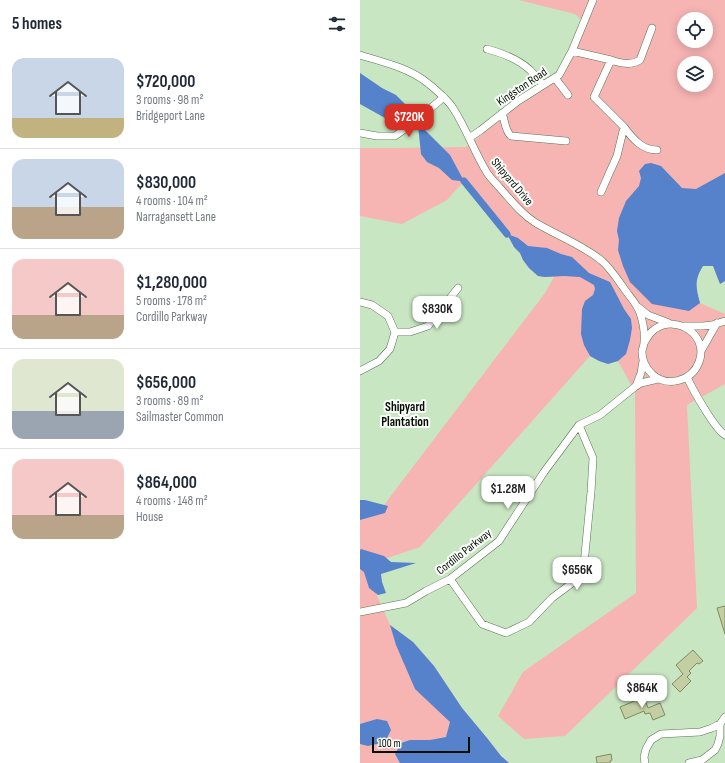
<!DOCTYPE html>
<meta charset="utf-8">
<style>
:root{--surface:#fff;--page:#f2f2f3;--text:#1f2937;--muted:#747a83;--line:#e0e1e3;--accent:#d93025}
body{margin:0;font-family:"Sofia Sans Condensed",sans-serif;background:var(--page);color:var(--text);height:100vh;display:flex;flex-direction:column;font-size:15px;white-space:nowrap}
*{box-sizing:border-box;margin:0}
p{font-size:13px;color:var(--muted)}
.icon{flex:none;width:22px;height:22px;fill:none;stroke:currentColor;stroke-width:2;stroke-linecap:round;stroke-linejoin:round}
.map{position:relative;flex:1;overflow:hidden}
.drawer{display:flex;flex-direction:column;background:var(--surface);width:360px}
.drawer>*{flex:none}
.fabs{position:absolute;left:317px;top:12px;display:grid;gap:8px}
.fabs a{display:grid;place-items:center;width:36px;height:36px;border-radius:50%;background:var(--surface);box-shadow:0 2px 10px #0003;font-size:20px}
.scale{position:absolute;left:12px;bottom:10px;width:98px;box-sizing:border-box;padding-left:4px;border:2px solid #060f04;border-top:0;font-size:11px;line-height:14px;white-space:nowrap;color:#060f04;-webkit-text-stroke:3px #fbfefa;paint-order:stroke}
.price{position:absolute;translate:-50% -34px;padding:0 9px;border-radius:8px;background:#fff;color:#222;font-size:13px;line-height:26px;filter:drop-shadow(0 1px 2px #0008)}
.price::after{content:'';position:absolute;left:50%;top:24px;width:12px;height:9px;margin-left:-6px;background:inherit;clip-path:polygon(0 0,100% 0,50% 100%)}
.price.active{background:var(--accent);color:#fff}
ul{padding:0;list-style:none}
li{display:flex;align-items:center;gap:12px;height:100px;padding:0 12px}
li+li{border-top:1px solid var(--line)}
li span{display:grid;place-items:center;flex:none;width:112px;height:80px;border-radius:12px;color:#555}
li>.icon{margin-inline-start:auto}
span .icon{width:48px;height:48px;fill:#fffc;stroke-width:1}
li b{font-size:17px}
h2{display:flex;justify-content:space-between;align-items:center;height:48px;padding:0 12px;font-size:17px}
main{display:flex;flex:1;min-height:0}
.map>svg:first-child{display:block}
.green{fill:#f6b4b3;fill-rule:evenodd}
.water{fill:#5582cb}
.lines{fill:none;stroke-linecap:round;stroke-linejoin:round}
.canal{stroke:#5582cb;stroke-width:7}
.building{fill:#c3cfa3;stroke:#808a61}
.minor-casing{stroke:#597453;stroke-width:8}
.minor{stroke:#fff;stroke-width:7}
.labels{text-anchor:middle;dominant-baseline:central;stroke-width:4;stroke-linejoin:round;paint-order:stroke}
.street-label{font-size:12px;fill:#060f04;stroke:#fbfefa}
.neighbourhood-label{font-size:13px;font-weight:bold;fill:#060f04;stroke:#fbfefa}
</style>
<main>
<section class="drawer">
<h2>5 homes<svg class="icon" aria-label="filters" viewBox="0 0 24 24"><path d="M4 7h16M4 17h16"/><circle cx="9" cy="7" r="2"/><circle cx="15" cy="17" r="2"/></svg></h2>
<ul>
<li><span style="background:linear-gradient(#c9d6e8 75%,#c2b280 0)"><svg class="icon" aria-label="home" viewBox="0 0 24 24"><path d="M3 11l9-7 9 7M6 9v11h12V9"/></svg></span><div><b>$720,000</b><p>3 rooms · 98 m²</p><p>Bridgeport Lane</p></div></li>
<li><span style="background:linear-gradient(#c9d6e8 60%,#b9a48a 0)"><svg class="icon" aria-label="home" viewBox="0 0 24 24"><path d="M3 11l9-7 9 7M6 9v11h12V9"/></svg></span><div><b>$830,000</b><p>4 rooms · 104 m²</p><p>Narragansett Lane</p></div></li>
<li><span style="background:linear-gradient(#f6c9c9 70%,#b9a48a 0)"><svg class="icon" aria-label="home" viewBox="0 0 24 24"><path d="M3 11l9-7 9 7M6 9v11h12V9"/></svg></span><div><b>$1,280,000</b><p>5 rooms · 178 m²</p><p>Cordillo Parkway</p></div></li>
<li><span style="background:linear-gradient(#dfe7d0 65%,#9aa5b1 0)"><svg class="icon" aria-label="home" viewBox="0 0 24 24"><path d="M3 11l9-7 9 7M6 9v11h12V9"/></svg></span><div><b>$656,000</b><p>3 rooms · 89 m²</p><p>Sailmaster Common</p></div></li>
<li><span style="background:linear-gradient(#f6c9c9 70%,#b9a48a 0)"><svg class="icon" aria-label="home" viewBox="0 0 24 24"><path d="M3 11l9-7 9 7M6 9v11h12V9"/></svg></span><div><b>$864,000</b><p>4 rooms · 148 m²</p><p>House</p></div></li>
</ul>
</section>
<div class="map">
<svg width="365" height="763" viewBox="0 0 365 763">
<rect width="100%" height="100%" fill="#c8e6c1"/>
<path class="green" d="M159 0H365V281L360 284 353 266H343C333 281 336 288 340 303L365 314V384L327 405 337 608 205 736 164 739 138 716 163 672 276 593 275 392 258 361C244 364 243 363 230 356L60 547 4 566 30 625 53 642 74 666 102 708 127 738 141 756 149 763H0V512L24 505 185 293 194 277H185L178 276 169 268 163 260 160 253 154 247 147 234 127 209 104 181 87 200 42 224 0 216V148H38L106 147 146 115 200 77 226 24 215 14ZM324 19H346V41H324ZM324 63H346V85H324Z"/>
<path class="water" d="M0 73 22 88 36 95 45 104 50 116 43 118H25L0 104Z
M58 125 62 127 90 155 104 181H100L92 180 79 168 67 162 61 154Z
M291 163 301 166 322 188 336 189 365 173V281L360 284 353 266H343C334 280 336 288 340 303L329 311 292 304 270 282 263 266 258 250 259 240 257 231 259 218 266 201 279 186 281 178 279 171 285 164Z
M147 234 158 238 168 246 187 248 201 254 212 257 229 273 250 282 264 309 271 319 272 328 270 340 266 354 258 361 248 364 239 361 230 356 224 345 221 334 222 309 225 301 233 295 235 289 234 285 220 277 204 276 185 277 178 276 169 268 163 260 160 253 154 247Z
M0 500H5L28 506 25 513 0 520Z
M1 549 24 556 31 562 56 563 21 574 22 582 26 593 18 595 9 588 4 572 0 569V550Z
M30 625 53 642 74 666 102 708 127 738 141 756 149 763H40L35 754 41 743 50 740H70L86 737 90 722 55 689 36 645Z
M17 719 27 721 31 730 25 742 8 746 0 744V724Z"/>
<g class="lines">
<path class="canal" d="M104 181 147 234"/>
</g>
<path class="building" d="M365 606V634L357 608Z
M333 650 343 661 339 664 337 663 329 671 331 673 327 677 331 681 320 692 312 684 323 674 316 665Z
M284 697 288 708 300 703 305 715 293 720 290 713 285 714 284 711 265 719 260 707Z
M251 754 252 760 250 761V763H237L236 757Z"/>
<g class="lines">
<g class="minor-casing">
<path id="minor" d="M127 49C142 53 159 60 170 70 175 75 179 80 183 85
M212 51 251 60 234 97 264 127 257 156 248 176 241 192
M0 55C22 62 46 67 65 81 73 87 88 100 93 108 106 128 114 151 126 171 129 177 135 182 139 187 151 200 161 214 176 223 198 236 223 245 242 261 251 269 258 280 265 290 270 297 277 304 280 313 283 322 285 333 284 343 284 346 282 349 282 352 282 360 286 368 292 374 307 388 332 381 339 362 349 336 318 314 295 329 290 332 287 338 284 343
M251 60C260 63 271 66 280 60L292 28
M195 78 208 95
M142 113C145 121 145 131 151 136L206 141
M264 127C273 139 282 150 297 150
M0 133 17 136H35L52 124 84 97
M109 138 121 130 158 101 199 75 212 51 233 0
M0 302 12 305 28 316 35 332 30 349 19 361 0 371
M278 307 288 315 309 323
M324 326H343L352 325 365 321
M35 332H50L68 326 98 288
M341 351 357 323
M327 377C333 391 341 403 349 416 354 423 358 430 365 435
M276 386 281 373 283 361
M90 579 122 624 146 633 169 622 192 598 223 575 231 492 233 458 219 425
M0 612 46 603 66 591 90 579 139 541 184 472 219 425 240 415 276 386 281 383 298 379
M285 763 284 757 286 749 291 740 301 734 340 732 352 728 360 724
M329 763 342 760 355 750 358 744 360 736V724L365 717"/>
</g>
<use href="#minor" class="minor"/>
</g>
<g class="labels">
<g class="street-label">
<text transform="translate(162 87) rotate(-34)">Kingston Road</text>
<text transform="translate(152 182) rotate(50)">Shipyard Drive</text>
<text transform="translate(104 552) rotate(-38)">Cordillo Parkway</text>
</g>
<g class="neighbourhood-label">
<text x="45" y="407">Shipyard<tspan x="45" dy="15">Plantation</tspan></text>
</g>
</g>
</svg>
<div class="fabs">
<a><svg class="icon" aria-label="locate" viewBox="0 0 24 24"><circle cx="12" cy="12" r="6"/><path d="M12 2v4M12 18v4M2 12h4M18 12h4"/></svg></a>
<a><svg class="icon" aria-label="layers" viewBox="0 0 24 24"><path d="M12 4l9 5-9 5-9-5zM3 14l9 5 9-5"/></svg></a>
</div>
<div class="scale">100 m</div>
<b class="price active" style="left:49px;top:138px">$720K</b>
<b class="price" style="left:77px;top:330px">$830K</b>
<b class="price" style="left:148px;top:510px">$1.28M</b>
<b class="price" style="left:217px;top:591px">$656K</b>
<b class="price" style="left:282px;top:709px">$864K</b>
</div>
</main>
